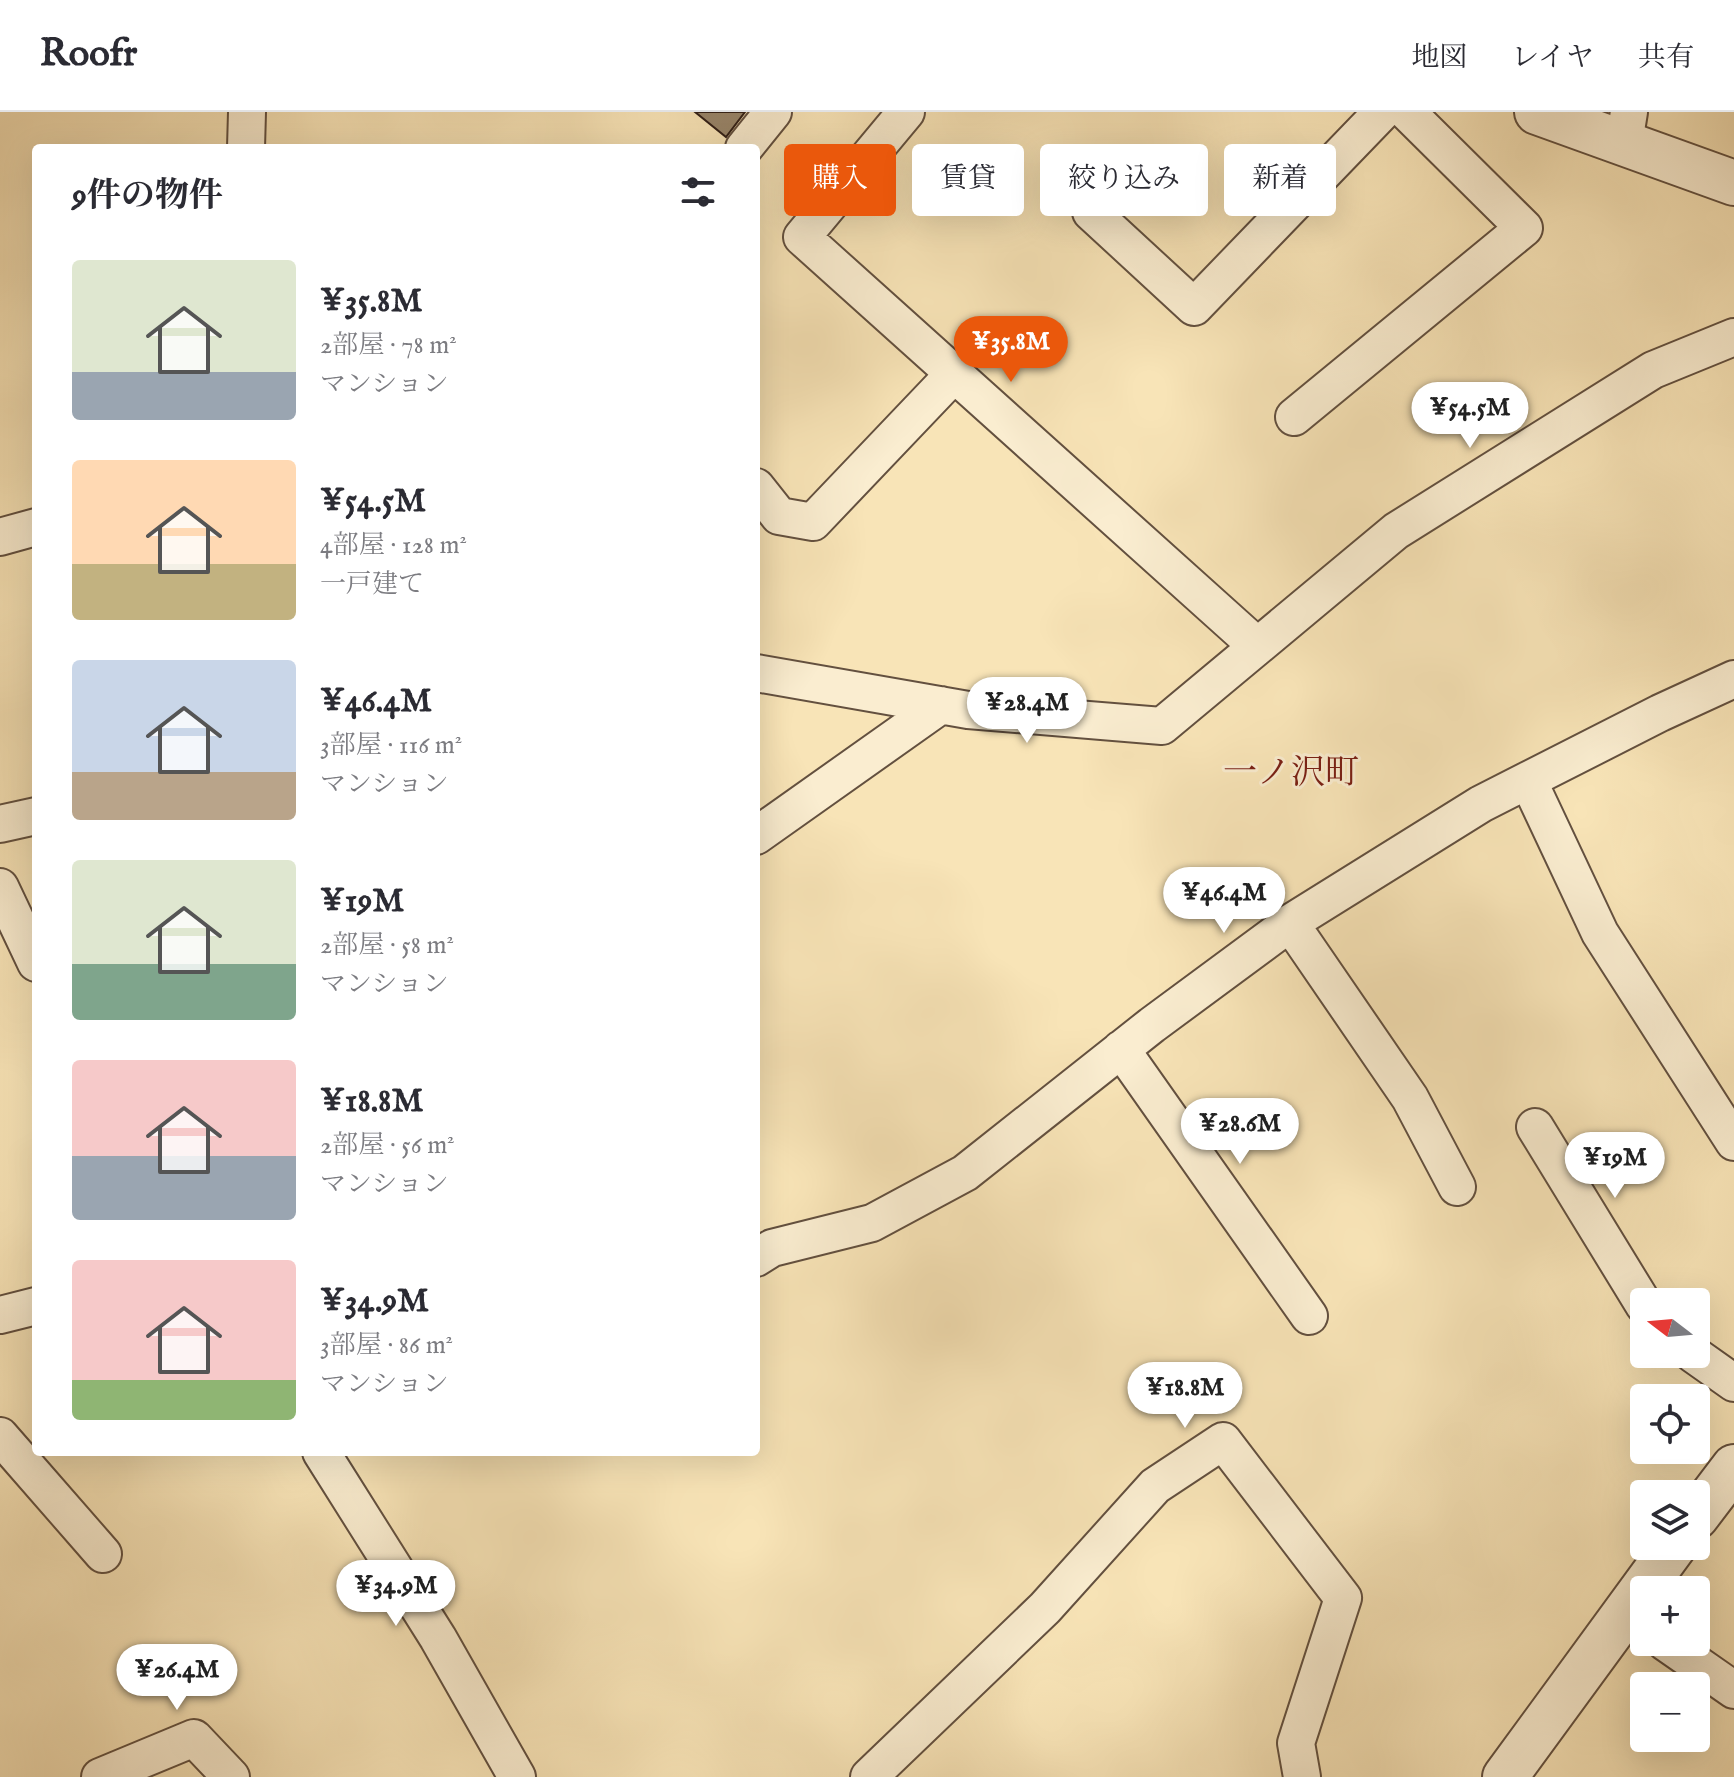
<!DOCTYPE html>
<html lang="ja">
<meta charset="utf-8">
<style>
:root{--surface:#fff;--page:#f7f7f7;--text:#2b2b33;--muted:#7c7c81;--line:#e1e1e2;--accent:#ea580c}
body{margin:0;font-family:"IM FELL English","Noto Serif JP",serif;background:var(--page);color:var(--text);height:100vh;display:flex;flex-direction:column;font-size:30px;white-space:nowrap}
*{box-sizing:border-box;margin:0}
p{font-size:26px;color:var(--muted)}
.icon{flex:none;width:44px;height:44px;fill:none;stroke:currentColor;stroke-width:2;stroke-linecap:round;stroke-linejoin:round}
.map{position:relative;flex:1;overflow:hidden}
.drawer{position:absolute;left:32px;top:32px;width:728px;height:1312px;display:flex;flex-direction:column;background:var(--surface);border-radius:8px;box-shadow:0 8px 32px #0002}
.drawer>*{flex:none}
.top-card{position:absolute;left:784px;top:32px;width:760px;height:72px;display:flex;gap:16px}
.needle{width:52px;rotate:286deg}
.fabs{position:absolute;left:1630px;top:1176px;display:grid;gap:16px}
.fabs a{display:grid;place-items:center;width:80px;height:80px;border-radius:8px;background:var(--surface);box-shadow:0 8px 32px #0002;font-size:40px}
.price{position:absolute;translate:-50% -68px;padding:0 18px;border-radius:28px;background:#fff;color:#222;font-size:26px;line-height:52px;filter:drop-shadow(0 2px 4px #0008)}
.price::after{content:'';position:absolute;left:50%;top:48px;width:24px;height:18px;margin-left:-12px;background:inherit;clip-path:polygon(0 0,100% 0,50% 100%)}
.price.active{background:var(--accent);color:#fff}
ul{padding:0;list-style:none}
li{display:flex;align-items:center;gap:24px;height:200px;padding:0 40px}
li span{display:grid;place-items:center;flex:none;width:224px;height:160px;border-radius:8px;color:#555}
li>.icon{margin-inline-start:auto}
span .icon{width:96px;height:96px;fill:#fffc;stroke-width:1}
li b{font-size:34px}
h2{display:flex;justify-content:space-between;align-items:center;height:96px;padding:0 40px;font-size:34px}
.tag{padding:0 28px;border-radius:8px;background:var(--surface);box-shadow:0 8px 32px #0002;font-size:28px;line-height:72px}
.tag.active{background:var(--accent);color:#fff}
header{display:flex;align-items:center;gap:48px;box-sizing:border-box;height:112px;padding:0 40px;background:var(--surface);border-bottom:2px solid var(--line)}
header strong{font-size:38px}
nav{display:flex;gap:44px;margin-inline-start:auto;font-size:28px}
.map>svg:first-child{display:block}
.building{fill:#98856a;stroke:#311f17;stroke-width:2}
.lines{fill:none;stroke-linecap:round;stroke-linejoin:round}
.minor-casing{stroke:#63503f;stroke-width:40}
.tertiary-casing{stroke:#63503f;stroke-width:48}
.minor{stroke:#faedd0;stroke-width:36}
.tertiary{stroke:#faedd0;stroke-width:44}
.labels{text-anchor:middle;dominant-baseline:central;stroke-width:6;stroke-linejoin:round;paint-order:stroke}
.quarter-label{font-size:34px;fill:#7a1f14;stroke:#faedd0}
</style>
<header>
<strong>Roofr</strong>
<nav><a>地図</a><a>レイヤ</a><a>共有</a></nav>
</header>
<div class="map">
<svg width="1734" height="1665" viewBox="0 0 1734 1665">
<rect width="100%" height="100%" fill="#f8e4b7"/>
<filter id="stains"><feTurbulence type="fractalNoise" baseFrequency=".0025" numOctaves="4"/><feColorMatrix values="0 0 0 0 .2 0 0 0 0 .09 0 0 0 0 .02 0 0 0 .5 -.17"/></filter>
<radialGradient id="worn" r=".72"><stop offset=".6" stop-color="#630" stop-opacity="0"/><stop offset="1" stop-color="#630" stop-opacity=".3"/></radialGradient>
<path class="building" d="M695 0H745L726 25Z"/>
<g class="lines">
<g class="minor-casing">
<path id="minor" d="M906 0 802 125 1257 534
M1624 31 1629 0
M246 36 247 0
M744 36 773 0
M1091 100 1194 195 1382 0
M1294 305 1524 116 1407 0
M756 375 779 404 813 410 954 262
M0 425 36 415
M756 561 968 598 1162 614 1396 419 1653 258 1734 225
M1528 668 1600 821 1734 1030
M0 712 36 704
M756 724 941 593
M0 775 36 851
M1290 811 1410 986 1457 1075
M1121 937 1309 1204
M1535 1015 1644 1193
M756 1146 772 1136 872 1111 965 1061 1152 913 1290 811 1481 692 1660 601 1734 567
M0 1203 36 1194
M1693 1242 1734 1271
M0 1324 103 1442
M321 1340 438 1526 517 1665
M1665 1530 1734 1578
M100 1665 194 1626 231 1665
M869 1665 1045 1496 1155 1374 1223 1329 1343 1486 1296 1631 1302 1665"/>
</g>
<g class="tertiary-casing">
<path id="tertiary" d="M1537 0 1734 71
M1696 1405 1734 1355
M1505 1665 1674 1434"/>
</g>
<use href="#minor" class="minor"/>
<use href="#tertiary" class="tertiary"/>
</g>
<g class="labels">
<g class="quarter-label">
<text x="1291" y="661">一ノ沢町</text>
</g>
</g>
<rect width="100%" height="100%" filter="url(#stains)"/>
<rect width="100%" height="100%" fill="url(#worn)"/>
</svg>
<div class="fabs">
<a><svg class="needle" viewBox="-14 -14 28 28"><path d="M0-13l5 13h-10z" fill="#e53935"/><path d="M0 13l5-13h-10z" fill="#7c7c81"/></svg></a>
<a><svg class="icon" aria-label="locate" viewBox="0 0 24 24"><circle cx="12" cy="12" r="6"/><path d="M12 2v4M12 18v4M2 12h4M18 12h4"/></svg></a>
<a><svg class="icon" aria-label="layers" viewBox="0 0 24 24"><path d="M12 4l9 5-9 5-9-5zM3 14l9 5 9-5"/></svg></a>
<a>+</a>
<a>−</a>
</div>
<b class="price active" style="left:1011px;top:272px">¥35.8M</b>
<b class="price" style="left:1470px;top:338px">¥54.5M</b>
<b class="price" style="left:1027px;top:633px">¥28.4M</b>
<b class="price" style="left:1224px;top:823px">¥46.4M</b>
<b class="price" style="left:1240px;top:1054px">¥28.6M</b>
<b class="price" style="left:1615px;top:1088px">¥19M</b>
<b class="price" style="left:1185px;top:1318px">¥18.8M</b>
<b class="price" style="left:396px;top:1516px">¥34.9M</b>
<b class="price" style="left:177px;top:1600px">¥26.4M</b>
<div class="top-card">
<a class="tag active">購入</a>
<a class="tag">賃貸</a>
<a class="tag">絞り込み</a>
<a class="tag">新着</a>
</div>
<section class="drawer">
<h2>9件の物件<svg class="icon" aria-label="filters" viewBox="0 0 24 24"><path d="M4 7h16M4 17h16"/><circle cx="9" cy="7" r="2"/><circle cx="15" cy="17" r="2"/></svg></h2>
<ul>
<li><span style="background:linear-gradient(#dfe7d0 70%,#9aa5b1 0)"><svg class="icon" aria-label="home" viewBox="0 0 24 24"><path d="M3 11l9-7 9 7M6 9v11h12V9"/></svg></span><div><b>¥35.8M</b><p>2部屋 · 78 m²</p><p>マンション</p></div></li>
<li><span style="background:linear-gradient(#ffd9b3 65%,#c2b280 0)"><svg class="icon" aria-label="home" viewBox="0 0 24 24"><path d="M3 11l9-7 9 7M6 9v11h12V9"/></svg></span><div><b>¥54.5M</b><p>4部屋 · 128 m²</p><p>一戸建て</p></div></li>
<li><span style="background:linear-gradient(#c9d6e8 70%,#b9a48a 0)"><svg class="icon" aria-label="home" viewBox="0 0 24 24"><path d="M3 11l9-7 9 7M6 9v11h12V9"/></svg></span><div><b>¥46.4M</b><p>3部屋 · 116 m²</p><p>マンション</p></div></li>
<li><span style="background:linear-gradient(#dfe7d0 65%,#7fa58c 0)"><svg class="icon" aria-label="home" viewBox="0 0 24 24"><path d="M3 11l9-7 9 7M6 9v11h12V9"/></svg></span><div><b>¥19M</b><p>2部屋 · 58 m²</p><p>マンション</p></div></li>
<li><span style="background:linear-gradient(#f6c9c9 60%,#9aa5b1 0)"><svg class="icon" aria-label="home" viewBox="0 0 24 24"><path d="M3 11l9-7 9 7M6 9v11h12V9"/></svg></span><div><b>¥18.8M</b><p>2部屋 · 56 m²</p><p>マンション</p></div></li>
<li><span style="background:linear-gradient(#f6c9c9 75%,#8fb573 0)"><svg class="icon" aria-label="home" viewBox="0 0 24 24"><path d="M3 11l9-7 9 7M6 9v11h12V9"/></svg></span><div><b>¥34.9M</b><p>3部屋 · 86 m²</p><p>マンション</p></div></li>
</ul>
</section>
</div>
